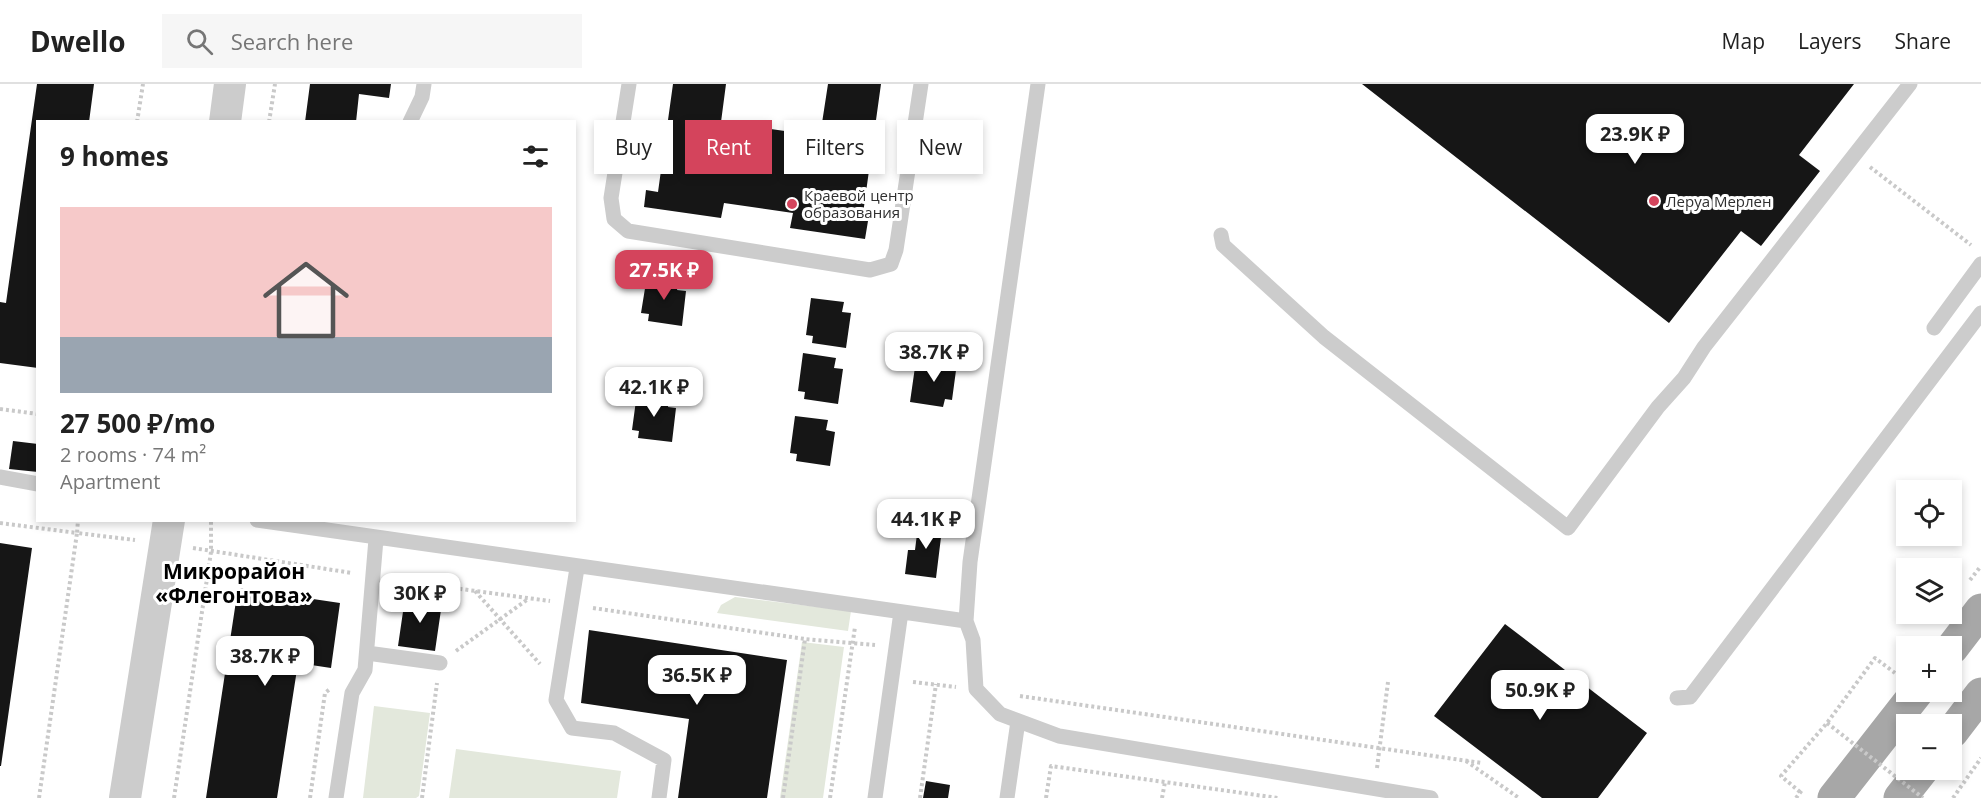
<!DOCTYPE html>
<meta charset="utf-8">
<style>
:root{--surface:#fff;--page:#f6f6f6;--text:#222;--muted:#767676;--line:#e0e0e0;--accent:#d4445c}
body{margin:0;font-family:"Open Sans",sans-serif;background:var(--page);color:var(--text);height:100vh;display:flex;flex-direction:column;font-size:22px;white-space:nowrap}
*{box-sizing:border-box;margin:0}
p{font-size:20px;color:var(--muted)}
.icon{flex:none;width:33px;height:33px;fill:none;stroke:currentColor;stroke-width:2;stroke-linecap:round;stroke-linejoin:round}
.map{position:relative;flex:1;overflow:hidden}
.details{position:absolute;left:36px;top:36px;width:540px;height:402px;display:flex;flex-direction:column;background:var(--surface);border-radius:0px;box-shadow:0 3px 9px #0003}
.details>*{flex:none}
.guide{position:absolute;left:594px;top:36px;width:570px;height:54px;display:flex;gap:12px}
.tools{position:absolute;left:1896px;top:396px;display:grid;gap:12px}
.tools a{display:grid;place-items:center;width:66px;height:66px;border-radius:0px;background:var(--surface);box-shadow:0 3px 9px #0003;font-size:30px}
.price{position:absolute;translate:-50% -51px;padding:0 14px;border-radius:12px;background:#fff;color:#222;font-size:20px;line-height:39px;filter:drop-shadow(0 2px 3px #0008)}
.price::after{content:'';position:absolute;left:50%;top:36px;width:18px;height:14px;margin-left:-9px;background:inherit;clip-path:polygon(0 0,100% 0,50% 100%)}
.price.current{background:var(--accent);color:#fff}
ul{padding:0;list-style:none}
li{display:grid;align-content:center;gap:12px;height:318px;padding:0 24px}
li+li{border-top:2px solid var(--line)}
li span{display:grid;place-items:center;height:186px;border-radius:0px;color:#555}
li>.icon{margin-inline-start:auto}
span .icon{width:108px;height:108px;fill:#fffc;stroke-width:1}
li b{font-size:26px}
h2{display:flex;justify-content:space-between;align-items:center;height:72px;padding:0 24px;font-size:26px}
.chip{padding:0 21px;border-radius:0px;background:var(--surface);box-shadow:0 3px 9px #0003;font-size:21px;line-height:54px}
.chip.current{background:var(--accent);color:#fff}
header{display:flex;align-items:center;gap:36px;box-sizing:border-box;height:84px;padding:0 30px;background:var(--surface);border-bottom:2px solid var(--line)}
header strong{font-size:28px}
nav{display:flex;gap:33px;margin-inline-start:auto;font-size:21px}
.search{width:420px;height:54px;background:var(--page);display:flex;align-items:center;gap:15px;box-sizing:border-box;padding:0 21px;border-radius:0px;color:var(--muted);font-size:22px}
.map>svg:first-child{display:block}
.green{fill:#e3e8dc}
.building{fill:#161616}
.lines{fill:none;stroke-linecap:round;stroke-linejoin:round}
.path{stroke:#c9c9c9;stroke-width:4;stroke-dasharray:3 3;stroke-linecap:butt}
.service{stroke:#ccc;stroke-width:15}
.minor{stroke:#ccc;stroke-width:32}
.primary{stroke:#a7a7a7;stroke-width:33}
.path-bridge{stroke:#c9c9c9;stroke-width:4;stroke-dasharray:3 3;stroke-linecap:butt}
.poi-dot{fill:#d4445c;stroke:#fff;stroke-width:2}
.labels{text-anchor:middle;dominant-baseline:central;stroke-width:6;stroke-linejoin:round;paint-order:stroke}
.poi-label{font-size:15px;fill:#2f2f2f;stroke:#fff;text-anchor:start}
.district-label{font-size:21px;font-weight:bold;fill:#000;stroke:#fff}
</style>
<header>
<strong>Dwello</strong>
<div class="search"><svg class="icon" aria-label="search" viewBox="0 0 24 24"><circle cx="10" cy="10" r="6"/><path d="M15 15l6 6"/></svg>Search here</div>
<nav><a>Map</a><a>Layers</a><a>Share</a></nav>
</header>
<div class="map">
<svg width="1981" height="714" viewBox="0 0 1981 714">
<rect width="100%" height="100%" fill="#fff"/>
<path class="green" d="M735 513 851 527 848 547 717 529 721 521Z
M802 558 844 563 823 714H780Z
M374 622 430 629 419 712 416 714H363Z
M456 665 621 687 617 714H449Z"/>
<path class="building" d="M37 0H94L89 38H38V284L0 279V218L6 219Z
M310 0H391L389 14 359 10 356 38H305Z
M673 0H726L721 38 820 52 828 0H881L862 137H868L865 155 790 144 793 129 724 119 721 134 644 123 646 106 658 108Z
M1362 0H1854L1799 71 1820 87 1761 162 1741 147 1669 239Z
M647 192 679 196 677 206 686 207 682 242 648 237 649 230 641 229Z
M811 214 844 218 842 228 851 229 846 264 812 259 813 252 806 251Z
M803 269 836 274 834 284 843 285 838 320 804 315 805 308 798 307Z
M925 275 957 279 952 316 945 315 943 323 910 318 915 283 923 284Z
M637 309 669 313 668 323 676 324 672 358 638 354 639 347 632 346Z
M795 332 828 336 826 346 835 348 830 382 796 377 797 370 790 369Z
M13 357 38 360V388L9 385Z
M919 434 943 437 936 494 905 490 908 466H915Z
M0 459 32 464 1 682H0Z
M238 504 340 519 331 584 298 579 277 714H206Z
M405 514 442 519 435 567 398 562Z
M1505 540 1647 649 1598 714H1542L1434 632Z
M589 546 787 576 767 714H678L689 635 581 619Z
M926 697 950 701 948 714H923Z"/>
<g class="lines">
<path class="path" d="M137 38 143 0
M269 38 275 0
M1870 83 1971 161
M0 325 38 330
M0 439 77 449 78 436
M193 464 352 489
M394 496 550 517
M1970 496 1981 482
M475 507 540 580
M593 524 805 555
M456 567 528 515
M913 598 956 603
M1020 612 1482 679
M1466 677 1519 714
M1377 684 1388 598
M1800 708 1781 692 1827 639 1875 574 1895 589
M39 714 77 449 135 456
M174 714 211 468V436
M310 714 325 609 330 605
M422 714 437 599
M783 714 805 555 875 561
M830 714 855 543
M920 714 936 600
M1046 714 1051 682 1278 714
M1162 714 1165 698
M1796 714 1802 706
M1953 714 1981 674"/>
<path class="service" d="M629 0 611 114 614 135 628 147 870 186 891 180 896 166 921 0
M410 38 422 13 424 0
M1221 151 1223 161 1324 253 1568 444 1658 323 1684 294 1704 263 1910 0
M1934 244 1981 180
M0 393 38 400
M257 436 966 537 973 556 976 605 1000 630 1059 652 1431 714
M577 484 556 616 572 644 614 649 664 676 659 714
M966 537 970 478 1038 0
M367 569 440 579
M1677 614 1690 613 1981 229
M336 714 352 609 365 586 376 455
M875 714 901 528
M1007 714 1018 637"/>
<path class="minor" d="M225 38 230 0
M125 714 169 436"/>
<path class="primary" d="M1952 564 1981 526
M1952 648 1981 610
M1834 714 1917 608
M1900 714 1922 686"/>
<path class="path-bridge" d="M1827 639 1923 714"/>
</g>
<g class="poi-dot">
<circle cx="1654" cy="117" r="6"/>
<circle cx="792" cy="120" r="6"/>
</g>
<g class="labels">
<g class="poi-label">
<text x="804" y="111">Краевой центр<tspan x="804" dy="17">образования</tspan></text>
<text x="1666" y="117">Леруа Мерлен</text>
</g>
<g class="district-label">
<text x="234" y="487">Микрорайон<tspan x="234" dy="24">«Флегонтова»</tspan></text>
</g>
</g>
</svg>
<div class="tools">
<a><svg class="icon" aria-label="locate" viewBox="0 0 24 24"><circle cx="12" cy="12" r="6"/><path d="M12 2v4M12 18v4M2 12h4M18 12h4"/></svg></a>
<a><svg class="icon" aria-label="layers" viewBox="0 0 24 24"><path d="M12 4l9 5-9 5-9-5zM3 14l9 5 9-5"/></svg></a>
<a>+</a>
<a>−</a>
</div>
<b class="price" style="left:1635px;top:81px">23.9K ₽</b>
<b class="price current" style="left:664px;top:217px">27.5K ₽</b>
<b class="price" style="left:934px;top:299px">38.7K ₽</b>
<b class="price" style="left:654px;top:334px">42.1K ₽</b>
<b class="price" style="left:926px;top:466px">44.1K ₽</b>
<b class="price" style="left:420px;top:540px">30K ₽</b>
<b class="price" style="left:265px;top:603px">38.7K ₽</b>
<b class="price" style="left:697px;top:622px">36.5K ₽</b>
<b class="price" style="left:1540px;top:637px">50.9K ₽</b>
<div class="guide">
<a class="chip">Buy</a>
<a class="chip current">Rent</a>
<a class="chip">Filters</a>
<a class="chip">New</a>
</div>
<section class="details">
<h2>9 homes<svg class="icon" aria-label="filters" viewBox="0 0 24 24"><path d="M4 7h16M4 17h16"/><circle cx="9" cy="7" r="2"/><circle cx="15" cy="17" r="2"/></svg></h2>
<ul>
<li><span style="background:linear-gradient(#f6c9c9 70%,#9aa5b1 0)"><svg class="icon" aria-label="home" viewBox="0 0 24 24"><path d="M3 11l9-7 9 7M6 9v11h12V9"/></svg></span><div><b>27 500 ₽/mo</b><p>2 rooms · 74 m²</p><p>Apartment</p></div></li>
</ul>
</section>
</div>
